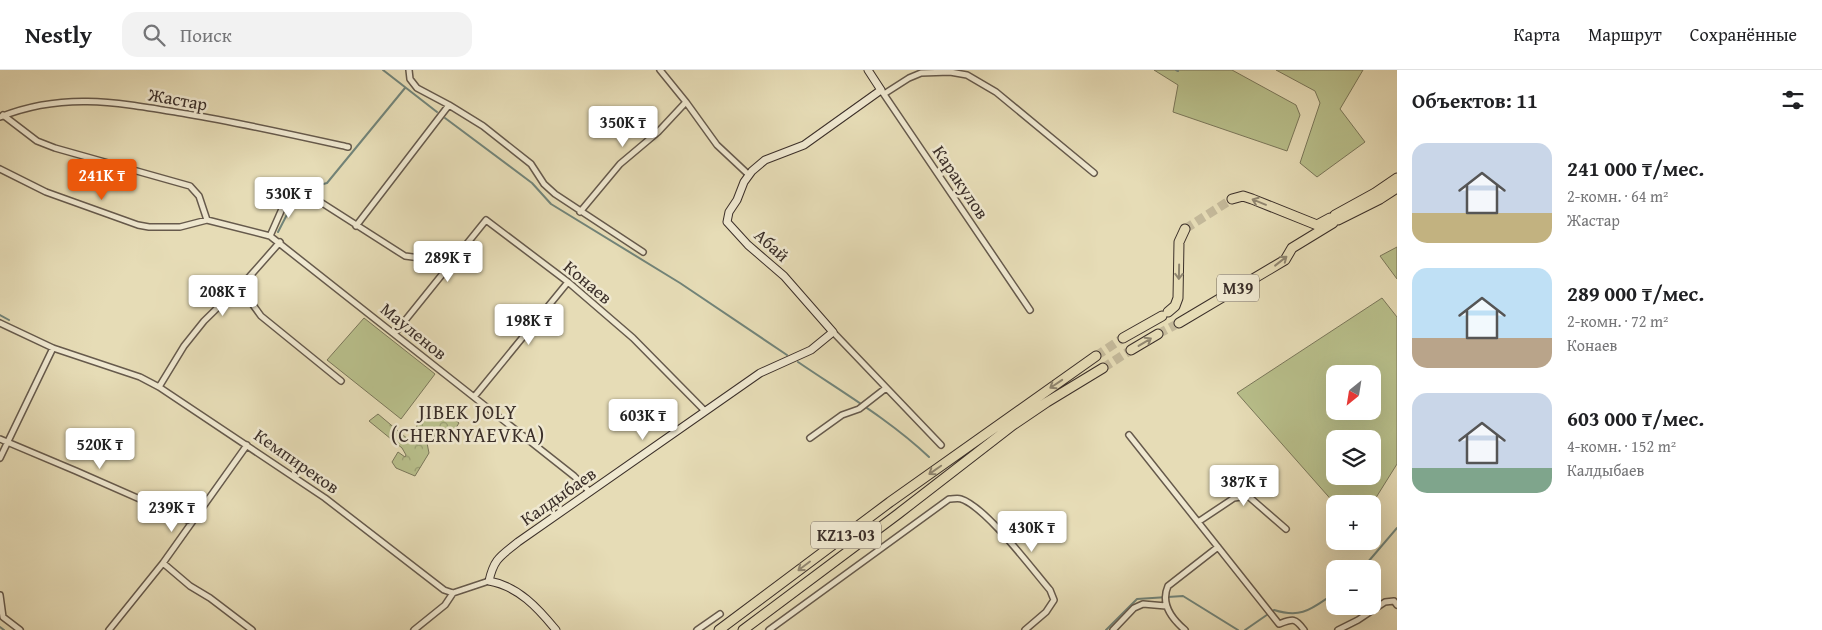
<!DOCTYPE html>
<html lang="ru">
<meta charset="utf-8">
<style>
:root{--surface:#fff;--page:#f2f2f2;--text:#202124;--muted:#757577;--line:#e0e0e0;--accent:#ea580c}
body{margin:0;font-family:"Gentium Book Plus",serif;background:var(--page);color:var(--text);height:100vh;display:flex;flex-direction:column;font-size:19px;white-space:nowrap}
*{box-sizing:border-box;margin:0}
p{font-size:16px;color:var(--muted)}
.icon{flex:none;width:28px;height:28px;fill:none;stroke:currentColor;stroke-width:2;stroke-linecap:round;stroke-linejoin:round}
.map{position:relative;flex:1;overflow:hidden}
.panel{display:flex;flex-direction:column;background:var(--surface);width:425px}
.panel>*{flex:none}
.needle{width:32px;rotate:210deg}
.fabs{position:absolute;left:1326px;top:295px;display:grid;gap:10px}
.fabs a{display:grid;place-items:center;width:55px;height:55px;border-radius:10px;background:var(--surface);box-shadow:0 5px 20px #0002;font-size:25px}
.price{position:absolute;translate:-50% -42px;padding:0 11px;border-radius:5px;background:#fff;color:#222;font-size:16px;line-height:32px;filter:drop-shadow(0 1px 2px #0008)}
.price::after{content:'';position:absolute;left:50%;top:30px;width:15px;height:11px;margin-left:-8px;background:inherit;clip-path:polygon(0 0,100% 0,50% 100%)}
.price.current{background:var(--accent);color:#fff}
ul{padding:0;list-style:none}
li{display:flex;align-items:center;gap:15px;height:125px;padding:0 15px}
li span{display:grid;place-items:center;flex:none;width:140px;height:100px;border-radius:15px;color:#555}
li>.icon{margin-inline-start:auto}
span .icon{width:60px;height:60px;fill:#fffc;stroke-width:1}
li b{font-size:21px}
h2{display:flex;justify-content:space-between;align-items:center;height:60px;padding:0 15px;font-size:21px}
header{display:flex;align-items:center;gap:30px;box-sizing:border-box;height:70px;padding:0 25px;background:var(--surface);border-bottom:1px solid var(--line)}
header strong{font-size:24px}
nav{display:flex;gap:28px;margin-inline-start:auto;font-size:18px}
.search{width:350px;height:45px;background:var(--page);display:flex;align-items:center;gap:12px;box-sizing:border-box;padding:0 18px;border-radius:15px;color:var(--muted);font-size:19px}
main{display:flex;flex:1;min-height:0}
.map>svg:first-child{display:block}
.grass{fill:#b8bf8b;stroke:#7a775a;fill-rule:evenodd}
.forest{fill:url(#forest-crowns);stroke:#7a775a}
.lines{fill:none;stroke-linecap:round;stroke-linejoin:round}
.stream{stroke:#728479;stroke-width:2}
.trunk-tunnel{stroke:#c4b99a;stroke-width:9;stroke-dasharray:9 4.5;stroke-linecap:butt}
.minor-casing{stroke:#665a4c;stroke-width:8}
.secondary-casing{stroke:#3b2f29;stroke-width:9}
.trunk-casing{stroke:#3b2f29;stroke-width:11}
.minor{stroke:#efe8d0;stroke-width:5}
.secondary{stroke:#efe8d0;stroke-width:7}
.trunk{stroke:#e6dcb6;stroke-width:9}
.oneway{stroke:#908670}
.labels{text-anchor:middle;dominant-baseline:central;stroke-width:5;stroke-linejoin:round;paint-order:stroke}
.shield{fill:#efe8d0;stroke:#71665b;stroke-width:1}
.shield-label{font-size:16px;font-weight:bold;fill:#3b2f29}
.street-label{font-size:18px;fill:#3b2f29;stroke:#efe8d0}
.quarter-label{font-size:20px;letter-spacing:1px;fill:#3b2f29;stroke:#efe8d0}
</style>
<header>
<strong>Nestly</strong>
<div class="search"><svg class="icon" aria-label="search" viewBox="0 0 24 24"><circle cx="10" cy="10" r="6"/><path d="M15 15l6 6"/></svg>Поиск</div>
<nav><a>Карта</a><a>Маршрут</a><a>Сохранённые</a></nav>
</header>
<main>
<div class="map">
<svg width="1397" height="560" viewBox="0 0 1397 560">
<defs>
<pattern id="forest-crowns" width="20" height="18" patternUnits="userSpaceOnUse" patternTransform="scale(1.25)"><rect width="20" height="18" fill="#b8bf8b"/><path d="M2 6a3 3 0 1 1 6 0M12 15a3 3 0 1 1 6 0" fill="none" stroke="#979c72"/></pattern>
</defs>
<rect width="100%" height="100%" fill="#e6dcb6"/>
<filter id="stains"><feTurbulence type="fractalNoise" baseFrequency=".004" numOctaves="4"/><feColorMatrix values="0 0 0 0 .2 0 0 0 0 .09 0 0 0 0 .02 0 0 0 .5 -.17"/></filter>
<radialGradient id="worn" r=".72"><stop offset=".6" stop-color="#630" stop-opacity="0"/><stop offset="1" stop-color="#630" stop-opacity=".3"/></radialGradient>
<path class="grass" d="M1154 0H1232L1296 35 1300 45 1287 81 1173 42 1178 15Z
M1276 0H1363L1340 39 1365 72 1317 107 1300 93 1320 33 1315 21Z
M1397 177V209L1380 186Z
M1382 228 1397 247V394L1372 434H1335L1237 323ZM1335 304H1372V341H1335ZM1335 369H1372V406H1335Z
M364 248 435 304 401 349 327 290Z"/>
<path class="forest" d="M438 337 459 353 452 364 437 362 431 371 427 373 429 383 415 406 396 398 392 392 398 382 405 387 406 385 402 378 369 351 378 344 409 370 415 365 418 351Z"/>
<g class="lines">
<path class="stream" d="M383 0 437 42
M1176 0 1178 1
M445 48 532 113 551 134 680 213 787 285
M278 162 296 127 302 120 327 113 405 18
M0 245 9 250
M798 292C842 322 890 350 929 387
M1362 499 1397 458
M0 557 4 560
M1106 560 1137 529 1183 526 1238 560
M1245 560 1274 540C1303 549 1312 538 1335 523"/>
<path class="trunk-tunnel" d="M1185 159 1232 129
M1158 264 1179 253
M1096 286 1123 268
M1103 298 1131 280"/>
<g class="minor-casing">
<path id="minor" d="M409 0 410 9 417 18 449 35 483 56 531 94 544 114 555 124 643 182
M660 0 686 32 717 75 749 105
M881 20 1030 240
M884 24 909 8 921 3 950 2 967 5 996 22 1094 103
M3 45 37 71 55 78 190 116 199 126 207 150
M0 47C65 21 121 33 187 44 241 53 294 65 348 77
M0 99 46 122 138 155 149 157H180L207 150 270 166 574 406 590 422
M308 124 405 186 451 192
M580 142 620 94 658 62 686 32
M356 156 449 35
M270 166 289 123
M240 217 261 246 341 311
M0 253 53 278 140 307 159 317 325 428 444 520 453 523 489 511
M833 262 941 375
M395 263 486 150 568 212 633 268 705 341
M159 317 184 276 204 251 250 206 280 172
M474 327 568 212
M1129 365 1279 554C1292 549 1295 547 1304 560
M810 368 842 345 859 339 886 318
M0 369 76 401 192 452
M0 388 53 278
M1198 452 1234 428 1248 426 1286 459
M163 493 190 516 210 528 252 560
M0 525 3 547 20 560
M109 560 163 493 247 375
M414 560 445 535 453 523
M697 560 720 544
M769 560 949 429C953 429 958 428 961 429 986 437 1032 499 1050 520L1054 530 1046 542 1025 560
M1113 560 1134 538 1143 534 1166 536
M1185 560C1172 549 1160 534 1168 516L1218 477
M1338 560 1358 550 1385 532 1394 531 1397 535"/>
</g>
<g class="secondary-casing">
<path id="secondary" d="M556 560C538 538 518 516 489 511 494 488 501 486 518 472L760 303 811 280 833 262 784 206 748 175 727 152 729 142 737 130 744 112 752 101 765 90 804 75 881 20 868 0"/>
</g>
<g class="trunk-casing">
<path id="trunk" d="M1232 129 1243 126 1252 129 1317 155 1330 148
M1335 145 1375 123 1397 108
M1338 150 1380 129 1397 118
M1168 242 1175 236 1178 228 1179 172 1185 159
M1179 253 1285 190 1292 178 1333 153
M1123 268 1162 246
M1131 280 1158 264
M719 560 890 432 1096 286
M743 560 898 444 1013 355 1047 332 1103 298"/>
</g>
<use href="#minor" class="minor"/>
<use href="#secondary" class="secondary"/>
<use href="#trunk" class="trunk"/>
</g>
<defs><path id="oneway-shaft" d="M-6 0H5M1.5-3L5.5 0L1.5 3" fill="none" stroke-width="1.6" stroke-linecap="round" stroke-linejoin="round" transform="scale(1.25)"/></defs>
<g class="oneway">
<use href="#oneway-shaft" transform="translate(1259 132) rotate(-158)"/>
<use href="#oneway-shaft" transform="translate(1281 191) rotate(-38)"/>
<use href="#oneway-shaft" transform="translate(1179 202) rotate(91)"/>
<use href="#oneway-shaft" transform="translate(1145 272) rotate(-31)"/>
<use href="#oneway-shaft" transform="translate(1056 314) rotate(146)"/>
<use href="#oneway-shaft" transform="translate(935 400) rotate(145)"/>
<use href="#oneway-shaft" transform="translate(804 496) rotate(143)"/>
</g>
<g class="labels">
<g class="shield">
<rect x="1217" y="204.5" width="42" height="27" rx="4"/>
<rect x="811" y="451.5" width="70" height="27" rx="4"/>
</g>
<g class="shield-label">
<text x="1238" y="218">M39</text>
<text x="846" y="465">KZ13-03</text>
</g>
<g class="street-label">
<text transform="translate(178 29) rotate(10)">Жастар</text>
<text transform="translate(961 112) rotate(56)">Каракулов</text>
<text transform="translate(772 175) rotate(42)">Абай</text>
<text transform="translate(588 212) rotate(40)">Конаев</text>
<text transform="translate(414 261) rotate(39)">Мауленов</text>
<text transform="translate(297 391) rotate(35)">Кемпиреков</text>
<text transform="translate(558 426) rotate(-35)">Калдыбаев</text>
</g>
<g class="quarter-label">
<text x="468" y="341">JIBEK JOLY<tspan x="468" dy="23">(CHERNYAEVKA)</tspan></text>
</g>
</g>
<rect width="100%" height="100%" filter="url(#stains)"/>
<rect width="100%" height="100%" fill="url(#worn)"/>
</svg>
<div class="fabs">
<a><svg class="needle" viewBox="-14 -14 28 28"><path d="M0-13l5 13h-10z" fill="#e53935"/><path d="M0 13l5-13h-10z" fill="#757577"/></svg></a>
<a><svg class="icon" aria-label="layers" viewBox="0 0 24 24"><path d="M12 4l9 5-9 5-9-5zM3 14l9 5 9-5"/></svg></a>
<a>+</a>
<a>−</a>
</div>
<b class="price" style="left:623px;top:78px">350K ₸</b>
<b class="price current" style="left:102px;top:131px">241K ₸</b>
<b class="price" style="left:289px;top:149px">530K ₸</b>
<b class="price" style="left:448px;top:213px">289K ₸</b>
<b class="price" style="left:223px;top:247px">208K ₸</b>
<b class="price" style="left:529px;top:276px">198K ₸</b>
<b class="price" style="left:643px;top:371px">603K ₸</b>
<b class="price" style="left:100px;top:400px">520K ₸</b>
<b class="price" style="left:1244px;top:437px">387K ₸</b>
<b class="price" style="left:172px;top:463px">239K ₸</b>
<b class="price" style="left:1032px;top:483px">430K ₸</b>
</div>
<section class="panel">
<h2>Объектов: 11<svg class="icon" aria-label="filters" viewBox="0 0 24 24"><path d="M4 7h16M4 17h16"/><circle cx="9" cy="7" r="2"/><circle cx="15" cy="17" r="2"/></svg></h2>
<ul>
<li><span style="background:linear-gradient(#c9d6e8 70%,#c2b280 0)"><svg class="icon" aria-label="home" viewBox="0 0 24 24"><path d="M3 11l9-7 9 7M6 9v11h12V9"/></svg></span><div><b>241 000 ₸/мес.</b><p>2-комн. · 64 m²</p><p>Жастар</p></div></li>
<li><span style="background:linear-gradient(#bfe0f5 70%,#b9a48a 0)"><svg class="icon" aria-label="home" viewBox="0 0 24 24"><path d="M3 11l9-7 9 7M6 9v11h12V9"/></svg></span><div><b>289 000 ₸/мес.</b><p>2-комн. · 72 m²</p><p>Конаев</p></div></li>
<li><span style="background:linear-gradient(#c9d6e8 75%,#7fa58c 0)"><svg class="icon" aria-label="home" viewBox="0 0 24 24"><path d="M3 11l9-7 9 7M6 9v11h12V9"/></svg></span><div><b>603 000 ₸/мес.</b><p>4-комн. · 152 m²</p><p>Калдыбаев</p></div></li>
</ul>
</section>
</main>
